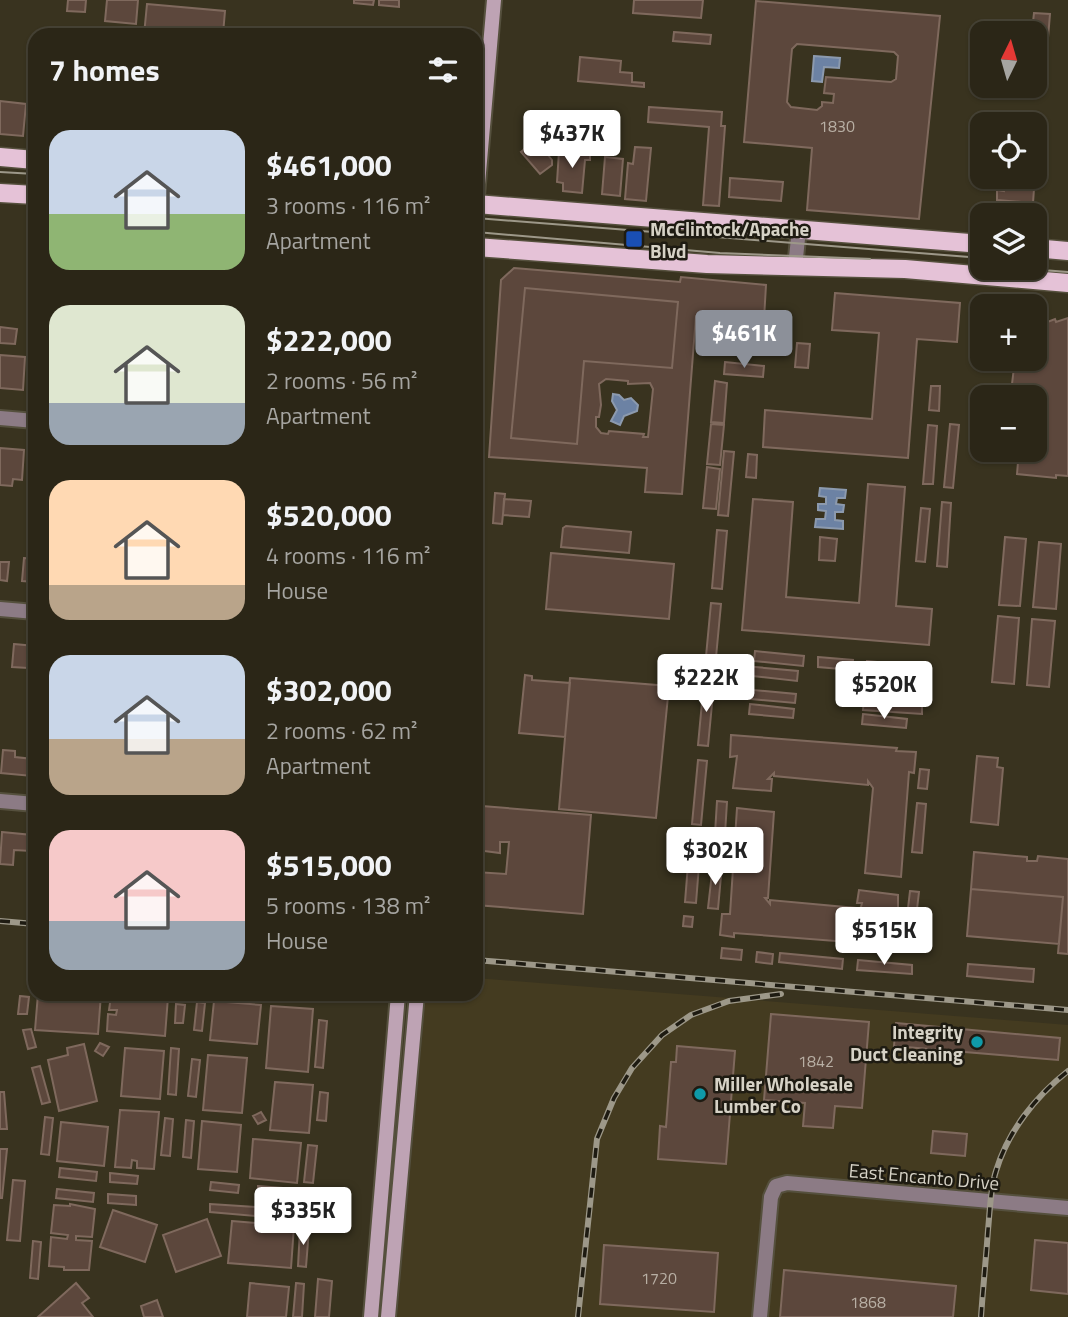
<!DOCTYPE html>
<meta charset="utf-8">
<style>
:root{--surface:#2b2617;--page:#373224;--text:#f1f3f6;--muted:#a6a5a1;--line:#474336;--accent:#8c9099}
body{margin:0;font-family:"Titillium Web",sans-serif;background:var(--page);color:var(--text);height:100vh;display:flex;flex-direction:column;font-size:26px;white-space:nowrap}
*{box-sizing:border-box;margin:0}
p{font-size:23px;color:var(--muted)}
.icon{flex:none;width:38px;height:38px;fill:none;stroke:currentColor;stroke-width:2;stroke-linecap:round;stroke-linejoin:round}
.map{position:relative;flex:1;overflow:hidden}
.details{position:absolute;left:28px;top:28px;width:455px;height:973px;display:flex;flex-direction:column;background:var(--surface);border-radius:21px;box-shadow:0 2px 5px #0004,0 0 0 2px var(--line)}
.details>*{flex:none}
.needle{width:46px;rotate:5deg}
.tools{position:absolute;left:970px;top:21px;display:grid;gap:14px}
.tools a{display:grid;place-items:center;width:77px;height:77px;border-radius:14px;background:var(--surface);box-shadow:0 2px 5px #0004,0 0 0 2px var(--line);font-size:35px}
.price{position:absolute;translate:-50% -60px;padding:0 16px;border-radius:7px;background:#fff;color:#222;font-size:23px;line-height:46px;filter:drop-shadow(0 2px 4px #0008)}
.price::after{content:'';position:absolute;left:50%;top:42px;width:21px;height:16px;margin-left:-10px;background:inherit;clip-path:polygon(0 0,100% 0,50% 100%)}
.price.selected{background:var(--accent);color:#fff}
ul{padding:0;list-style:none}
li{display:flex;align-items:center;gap:21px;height:175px;padding:0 21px}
li span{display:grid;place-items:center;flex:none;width:196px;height:140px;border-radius:21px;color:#555}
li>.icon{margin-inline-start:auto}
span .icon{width:84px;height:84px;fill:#fffc;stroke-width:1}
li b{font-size:30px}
h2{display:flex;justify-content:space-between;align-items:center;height:84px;padding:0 21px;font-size:30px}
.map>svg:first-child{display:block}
.built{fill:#443b20}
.water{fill:#6c82a4;stroke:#8c9aae;stroke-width:2}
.building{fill:#5c473c;stroke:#7f695d;stroke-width:2;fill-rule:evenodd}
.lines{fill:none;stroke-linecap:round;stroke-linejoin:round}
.minor-casing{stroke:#55503d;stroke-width:18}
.secondary-casing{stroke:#55503d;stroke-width:18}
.primary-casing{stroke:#55503d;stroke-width:21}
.minor{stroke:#8c7b85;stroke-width:14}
.secondary{stroke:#bea3b4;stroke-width:14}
.primary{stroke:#e5c2d7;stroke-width:18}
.tram{stroke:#9d9889;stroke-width:2}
.rail-casing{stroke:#9d9889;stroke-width:6}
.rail{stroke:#1e1b12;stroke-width:3.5;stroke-dasharray:10;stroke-linecap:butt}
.transit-dot{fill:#1a4fb4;stroke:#1e1b12;stroke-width:2.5}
.culture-dot{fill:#0f9aa8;stroke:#1e1b12;stroke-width:2.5}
.labels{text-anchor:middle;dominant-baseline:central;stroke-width:5;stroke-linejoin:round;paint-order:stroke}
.number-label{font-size:16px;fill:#b8afa4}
.poi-label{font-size:19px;font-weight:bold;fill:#d6d2c6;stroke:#1e1b12;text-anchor:start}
.street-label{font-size:19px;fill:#d6d2c6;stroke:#1e1b12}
</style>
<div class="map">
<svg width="1068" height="1317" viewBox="0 0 1068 1317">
<rect width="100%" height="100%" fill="#39331f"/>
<path class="built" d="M476 978 1068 1025V1317H397L426 994H476Z"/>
<path class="water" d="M814 56 840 58 839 68 824 67 822 82 812 81Z
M613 394 619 395 624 400 631 398 638 405 637 411 624 416 620 425 611 421 617 410 612 401Z
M820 488 846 490 845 498H837L836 504 844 505 843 512H835V520L843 521V529L815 527 816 519H825L826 511 818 510V504H826V497L819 496Z"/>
<path class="building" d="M68 0H86L85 12 67 11Z
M107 0H138L136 24 105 21Z
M354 0H374L373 5 354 3Z
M379 0H399V7L379 5Z
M634 0H703L701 18 633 13Z
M756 1 940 16 919 219 807 210 812 148 744 142ZM797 44 894 52 898 56 896 79 891 82 826 77 824 93 834 94 833 103 822 102V106L817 110 791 107 787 102 792 49Z
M147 4 225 11 223 34 179 30 178 35H144Z
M1034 13 1050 14 1048 38 1025 33 1026 21 1033 22Z
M674 32 711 35 710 44 673 41Z
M580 57 621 61 620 72 632 73V82L644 83V87L578 81Z
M0 101 26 104 23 136 0 134Z
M649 107 722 112 721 126H725L719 206 703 205 709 127 648 122Z
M536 140 552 160V165L540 174 521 152Z
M635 147 651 148 646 201 625 199 628 163 633 164Z
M559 151 590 153V160H585L582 193 563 191V183L557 182Z
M605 157 623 159 620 196 602 194Z
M1034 175H1035L1033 203 997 200V190L1004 191 1006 177H1034Z
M730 178 783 182 781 201 729 197Z
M514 268 680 282 681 277 766 285 764 319 696 316 682 494 645 492 647 468 489 457 501 280ZM525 288 678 302 672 368 584 361 577 444 511 438ZM606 379 628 381V384L650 383 653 389 648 437H643L644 434 609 431 608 434 601 433 596 427V417H599L601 405 599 384Z
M525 288 678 302 672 368 584 361 577 444 511 438Z
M835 293 960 303 957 342 917 339 908 458 763 447 765 410 872 419 879 333 832 330Z
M1068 318V476L1056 475V478L1017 474 1019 450H1034V397H1023L1024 385 1012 384 1015 359H1034V322L1045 323 1055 319 1056 322Z
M0 327 17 329 15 344 0 343Z
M797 343 810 344 808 368 795 367Z
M0 355 25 357 23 390 0 388Z
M725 362 764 366 763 377 724 374Z
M715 381 727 383 724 423 711 422Z
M931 386H940L939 411 929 410Z
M711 424 724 425 720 465 707 464Z
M950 424 959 425 953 488 944 487Z
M928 425 937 426 933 484H923Z
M0 448 24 450 22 480 13 479 12 486 0 485Z
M724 451 734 452 728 516 718 515Z
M748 454 757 455 756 478 746 477Z
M707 467 720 469 716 509 703 508Z
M868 484 905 487 896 606 932 609 929 645 742 630 753 499 793 502 786 597 859 603Z
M495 493 505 494 502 524 493 523Z
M504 499 531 501 529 517 503 515Z
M942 502 951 503 947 567 937 566Z
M921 508 930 509 925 562 916 561Z
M566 526 631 532 629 553 561 547 563 528Z
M717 530 727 531 722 589 712 588Z
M820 537 837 539 835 561 819 560Z
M1005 537 1026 539 1020 606 999 605Z
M1039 542 1061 544 1056 609 1033 607Z
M551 553 674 564 669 619 546 609Z
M24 558 34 559 35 582 22 581Z
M0 562H9L7 581 0 580Z
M711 603 721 604 715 668 705 667Z
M998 616 1019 618 1014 684 992 682Z
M1032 619 1055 621 1049 687 1027 685Z
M14 644 35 646V663L29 662 28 668 12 667Z
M755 651 804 656 803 666 754 661Z
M818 657 853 660 852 670 818 667Z
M867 661 907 665 906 675 867 671Z
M744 666 798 671 797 681 743 675Z
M525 675 532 676V680L570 683 565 737 519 733Z
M866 677 920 682 919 691 865 686Z
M570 678 669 686 656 818 559 809Z
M704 681 714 683 708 746 698 745Z
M742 689 796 694 795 703 741 698Z
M864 699 922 704V714L863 710Z
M750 704 794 709 793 718 749 714Z
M863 714 907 719 906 728 862 724Z
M731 735 897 748 896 751 916 752 914 773 909 772 901 877 865 873 873 788 868 781V785L774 776V773L768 779H772L771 791 733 788 737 756 730 757Z
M3 750 15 751V757L33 759 32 776 1 773Z
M977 756 998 758 997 767 1003 768 998 825 971 822Z
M698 760 707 761 701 825 692 824Z
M920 769 929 770 927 789 918 788Z
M717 801 727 802 724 850H714Z
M917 803 926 804 922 853 912 852Z
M482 806 591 815 583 914 476 905V872L506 874 509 842H500V853L476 850Z
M737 808 774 812 768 898H765L770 904V900L856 908V912L861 907 862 903H857L859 890 898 895V924L901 929 899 946 734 933V937L720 935 722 914H730Z
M2 832 32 835 31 851 14 850 13 865 0 864Z
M690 839 701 840 696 903 685 902Z
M974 852 1027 857V861H1037L1038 856 1068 859V954L1058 953 1063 897 971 889Z
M713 864 722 865 718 909 708 908Z
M971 889 1063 897 1059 944 967 936Z
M910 891 919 892 915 926 906 925Z
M684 916 693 917 692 927 683 926Z
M722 948 742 950 741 960 721 958Z
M757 952 773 954 772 964 756 962Z
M780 953 843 959 842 969 779 962Z
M858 960 912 965V974L857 970Z
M968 964 1034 969 1033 982 967 976Z
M38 994H101L98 1034 35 1030Z
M118 994 168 997 165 1036 107 1031 108 1014 116 1015 117 1010H109L111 996H118Z
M274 994H311L310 1002 273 999Z
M20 996 29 997 27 1014H18Z
M214 1001 261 1005 257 1044 210 1040Z
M197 1002 205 1003 202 1031 194 1030Z
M176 1004 185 1005 183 1023H175Z
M271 1006 313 1009 308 1072 266 1068Z
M771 1014 869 1022 862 1108 835 1106 833 1128 803 1126 805 1103 764 1100Z
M319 1020 327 1021 323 1068 315 1067Z
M896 1023 1060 1038 1058 1060 894 1046Z
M31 1029 36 1047 28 1049 23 1030Z
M100 1043 109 1047 103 1056 95 1051Z
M84 1044 97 1101 59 1111 48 1060 68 1055 67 1048Z
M677 1046 735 1051 726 1164 658 1159 660 1126 666 1127 671 1062H676Z
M125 1048 164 1051 160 1099 121 1096Z
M171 1048 179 1049 176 1095 168 1094Z
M208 1055 247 1058 242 1113 203 1110Z
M192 1059 200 1060 196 1097 188 1096Z
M40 1066 50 1102 42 1104 32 1068Z
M275 1082 313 1085 309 1133 270 1130Z
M0 1092H4L7 1129H0Z
M320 1092 328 1093 326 1121 317 1120Z
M120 1110 159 1112 154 1169 137 1168V1161L132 1160 131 1168 115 1167Z
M261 1112 266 1120 258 1124 253 1116Z
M45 1117 53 1118 49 1155 41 1154Z
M165 1118 173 1119 170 1156 161 1155Z
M186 1120 194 1121 191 1158 183 1157Z
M202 1121 241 1125 237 1172 198 1169Z
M61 1122 108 1127 104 1166 57 1161Z
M933 1131 967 1134 965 1156 931 1153Z
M253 1139 301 1143 297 1183 250 1178Z
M308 1145 317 1146 313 1183 304 1182Z
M0 1149H7L2 1198H0Z
M60 1168 97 1172 96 1181 59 1177Z
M110 1173 138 1176 137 1184 110 1182Z
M13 1180 25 1181 20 1241 7 1240Z
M211 1182 239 1185 238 1193 210 1190Z
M258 1186 295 1189 294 1198 258 1195Z
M57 1189 94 1193 93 1202 56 1198Z
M108 1194 136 1196V1205L108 1203Z
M70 1204 95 1209 92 1237 76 1236V1240L92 1241 89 1270H64V1267L49 1266 51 1237 67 1239 68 1235 51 1233 54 1205 70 1206Z
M210 1204 256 1207 255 1216 210 1212Z
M266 1208 294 1211 293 1220 265 1217Z
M113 1210 157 1225 145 1262 100 1247Z
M207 1219 221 1256 176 1272 163 1235Z
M232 1221 294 1226 291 1268 228 1263Z
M300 1229H309L306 1267 298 1266Z
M1035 1240 1068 1243V1294L1031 1290Z
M33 1241 41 1242 38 1279 30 1278Z
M604 1245 718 1253 714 1312 600 1304Z
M784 1270 956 1286 953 1317H780Z
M318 1279 332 1281 329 1317H315Z
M76 1283 89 1298 82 1303 93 1317H38Z
M250 1283 289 1287 286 1317H247Z
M296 1283 304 1284 302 1317H293Z
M157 1300 163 1317H144L141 1306Z"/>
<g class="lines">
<g class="minor-casing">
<path id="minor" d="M795 267 799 229
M0 418 35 421
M0 609 35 612
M0 801 35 804
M760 1317 771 1197 776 1186 787 1183 1068 1208"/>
</g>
<g class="secondary-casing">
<path id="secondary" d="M476 207 494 0
M371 1317 398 994
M388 1317 417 994"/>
</g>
<g class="primary-casing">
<path id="primary" d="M0 157 35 160
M0 193 35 195
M476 204 982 244
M476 247 707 264 905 269 1068 283
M1034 248 1068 251"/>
</g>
<use href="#minor" class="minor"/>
<use href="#secondary" class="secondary"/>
<use href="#primary" class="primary"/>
<path class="tram" d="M0 172 35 174
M476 218 982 258
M476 232 720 253 870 259
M1017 268 1068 272"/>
<g class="rail-casing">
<path id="rail" d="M0 921 35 924
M476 960 1068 1010
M578 1317 597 1139 614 1098 632 1068 662 1035 691 1015 729 1001 781 994
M981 1317C983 1288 986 1259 988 1230 990 1211 990 1190 996 1171 1008 1131 1036 1096 1068 1071"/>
</g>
<use href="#rail" class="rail"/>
</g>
<rect class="transit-dot" x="625" y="230" width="18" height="18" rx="3.5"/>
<g class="culture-dot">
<circle cx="977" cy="1042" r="7"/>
<circle cx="700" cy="1094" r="7"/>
</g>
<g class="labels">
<g class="number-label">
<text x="837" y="126">1830</text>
<text x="816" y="1061">1842</text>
<text x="659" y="1278">1720</text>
<text x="868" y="1302">1868</text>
</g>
<g class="poi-label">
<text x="650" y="228">McClintock/Apache<tspan x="650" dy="22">Blvd</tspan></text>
<text x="963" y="1031" text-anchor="end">Integrity<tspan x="963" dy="22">Duct Cleaning</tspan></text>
<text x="714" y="1083">Miller Wholesale<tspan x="714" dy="22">Lumber Co</tspan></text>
</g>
<g class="street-label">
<text transform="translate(924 1176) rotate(5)">East Encanto Drive</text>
</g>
</g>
</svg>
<div class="tools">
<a><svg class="needle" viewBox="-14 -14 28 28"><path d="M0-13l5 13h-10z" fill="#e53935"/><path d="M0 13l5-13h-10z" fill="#a6a5a1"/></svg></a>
<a><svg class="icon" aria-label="locate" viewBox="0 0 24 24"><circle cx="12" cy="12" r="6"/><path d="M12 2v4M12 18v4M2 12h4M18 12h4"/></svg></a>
<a><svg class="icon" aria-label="layers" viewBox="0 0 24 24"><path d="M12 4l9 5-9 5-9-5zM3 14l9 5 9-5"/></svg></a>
<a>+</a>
<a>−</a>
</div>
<b class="price" style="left:572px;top:170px">$437K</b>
<b class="price selected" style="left:744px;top:370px">$461K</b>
<b class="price" style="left:706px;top:714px">$222K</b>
<b class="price" style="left:884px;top:721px">$520K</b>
<b class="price" style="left:715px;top:887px">$302K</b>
<b class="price" style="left:884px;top:967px">$515K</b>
<b class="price" style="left:303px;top:1247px">$335K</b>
<section class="details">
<h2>7 homes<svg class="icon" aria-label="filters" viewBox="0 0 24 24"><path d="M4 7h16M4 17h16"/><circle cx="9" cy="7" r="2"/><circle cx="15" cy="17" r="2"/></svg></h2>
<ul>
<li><span style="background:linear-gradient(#c9d6e8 60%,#8fb573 0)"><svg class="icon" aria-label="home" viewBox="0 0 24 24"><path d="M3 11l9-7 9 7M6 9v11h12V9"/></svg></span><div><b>$461,000</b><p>3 rooms · 116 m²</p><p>Apartment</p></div></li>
<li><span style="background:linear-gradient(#dfe7d0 70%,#9aa5b1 0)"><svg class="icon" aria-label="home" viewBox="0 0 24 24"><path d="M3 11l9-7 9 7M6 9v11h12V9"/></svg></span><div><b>$222,000</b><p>2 rooms · 56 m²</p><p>Apartment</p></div></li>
<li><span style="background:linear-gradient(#ffd9b3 75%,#b9a48a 0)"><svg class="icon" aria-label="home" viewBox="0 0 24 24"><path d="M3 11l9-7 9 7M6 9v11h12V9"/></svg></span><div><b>$520,000</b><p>4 rooms · 116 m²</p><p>House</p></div></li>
<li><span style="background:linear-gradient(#c9d6e8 60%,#b9a48a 0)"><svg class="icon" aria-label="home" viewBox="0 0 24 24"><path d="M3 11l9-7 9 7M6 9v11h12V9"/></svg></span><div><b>$302,000</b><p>2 rooms · 62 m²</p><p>Apartment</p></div></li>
<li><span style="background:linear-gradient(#f6c9c9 65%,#9aa5b1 0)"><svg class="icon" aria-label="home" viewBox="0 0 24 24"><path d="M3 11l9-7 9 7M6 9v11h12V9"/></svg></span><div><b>$515,000</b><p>5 rooms · 138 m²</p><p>House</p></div></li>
</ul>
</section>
</div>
